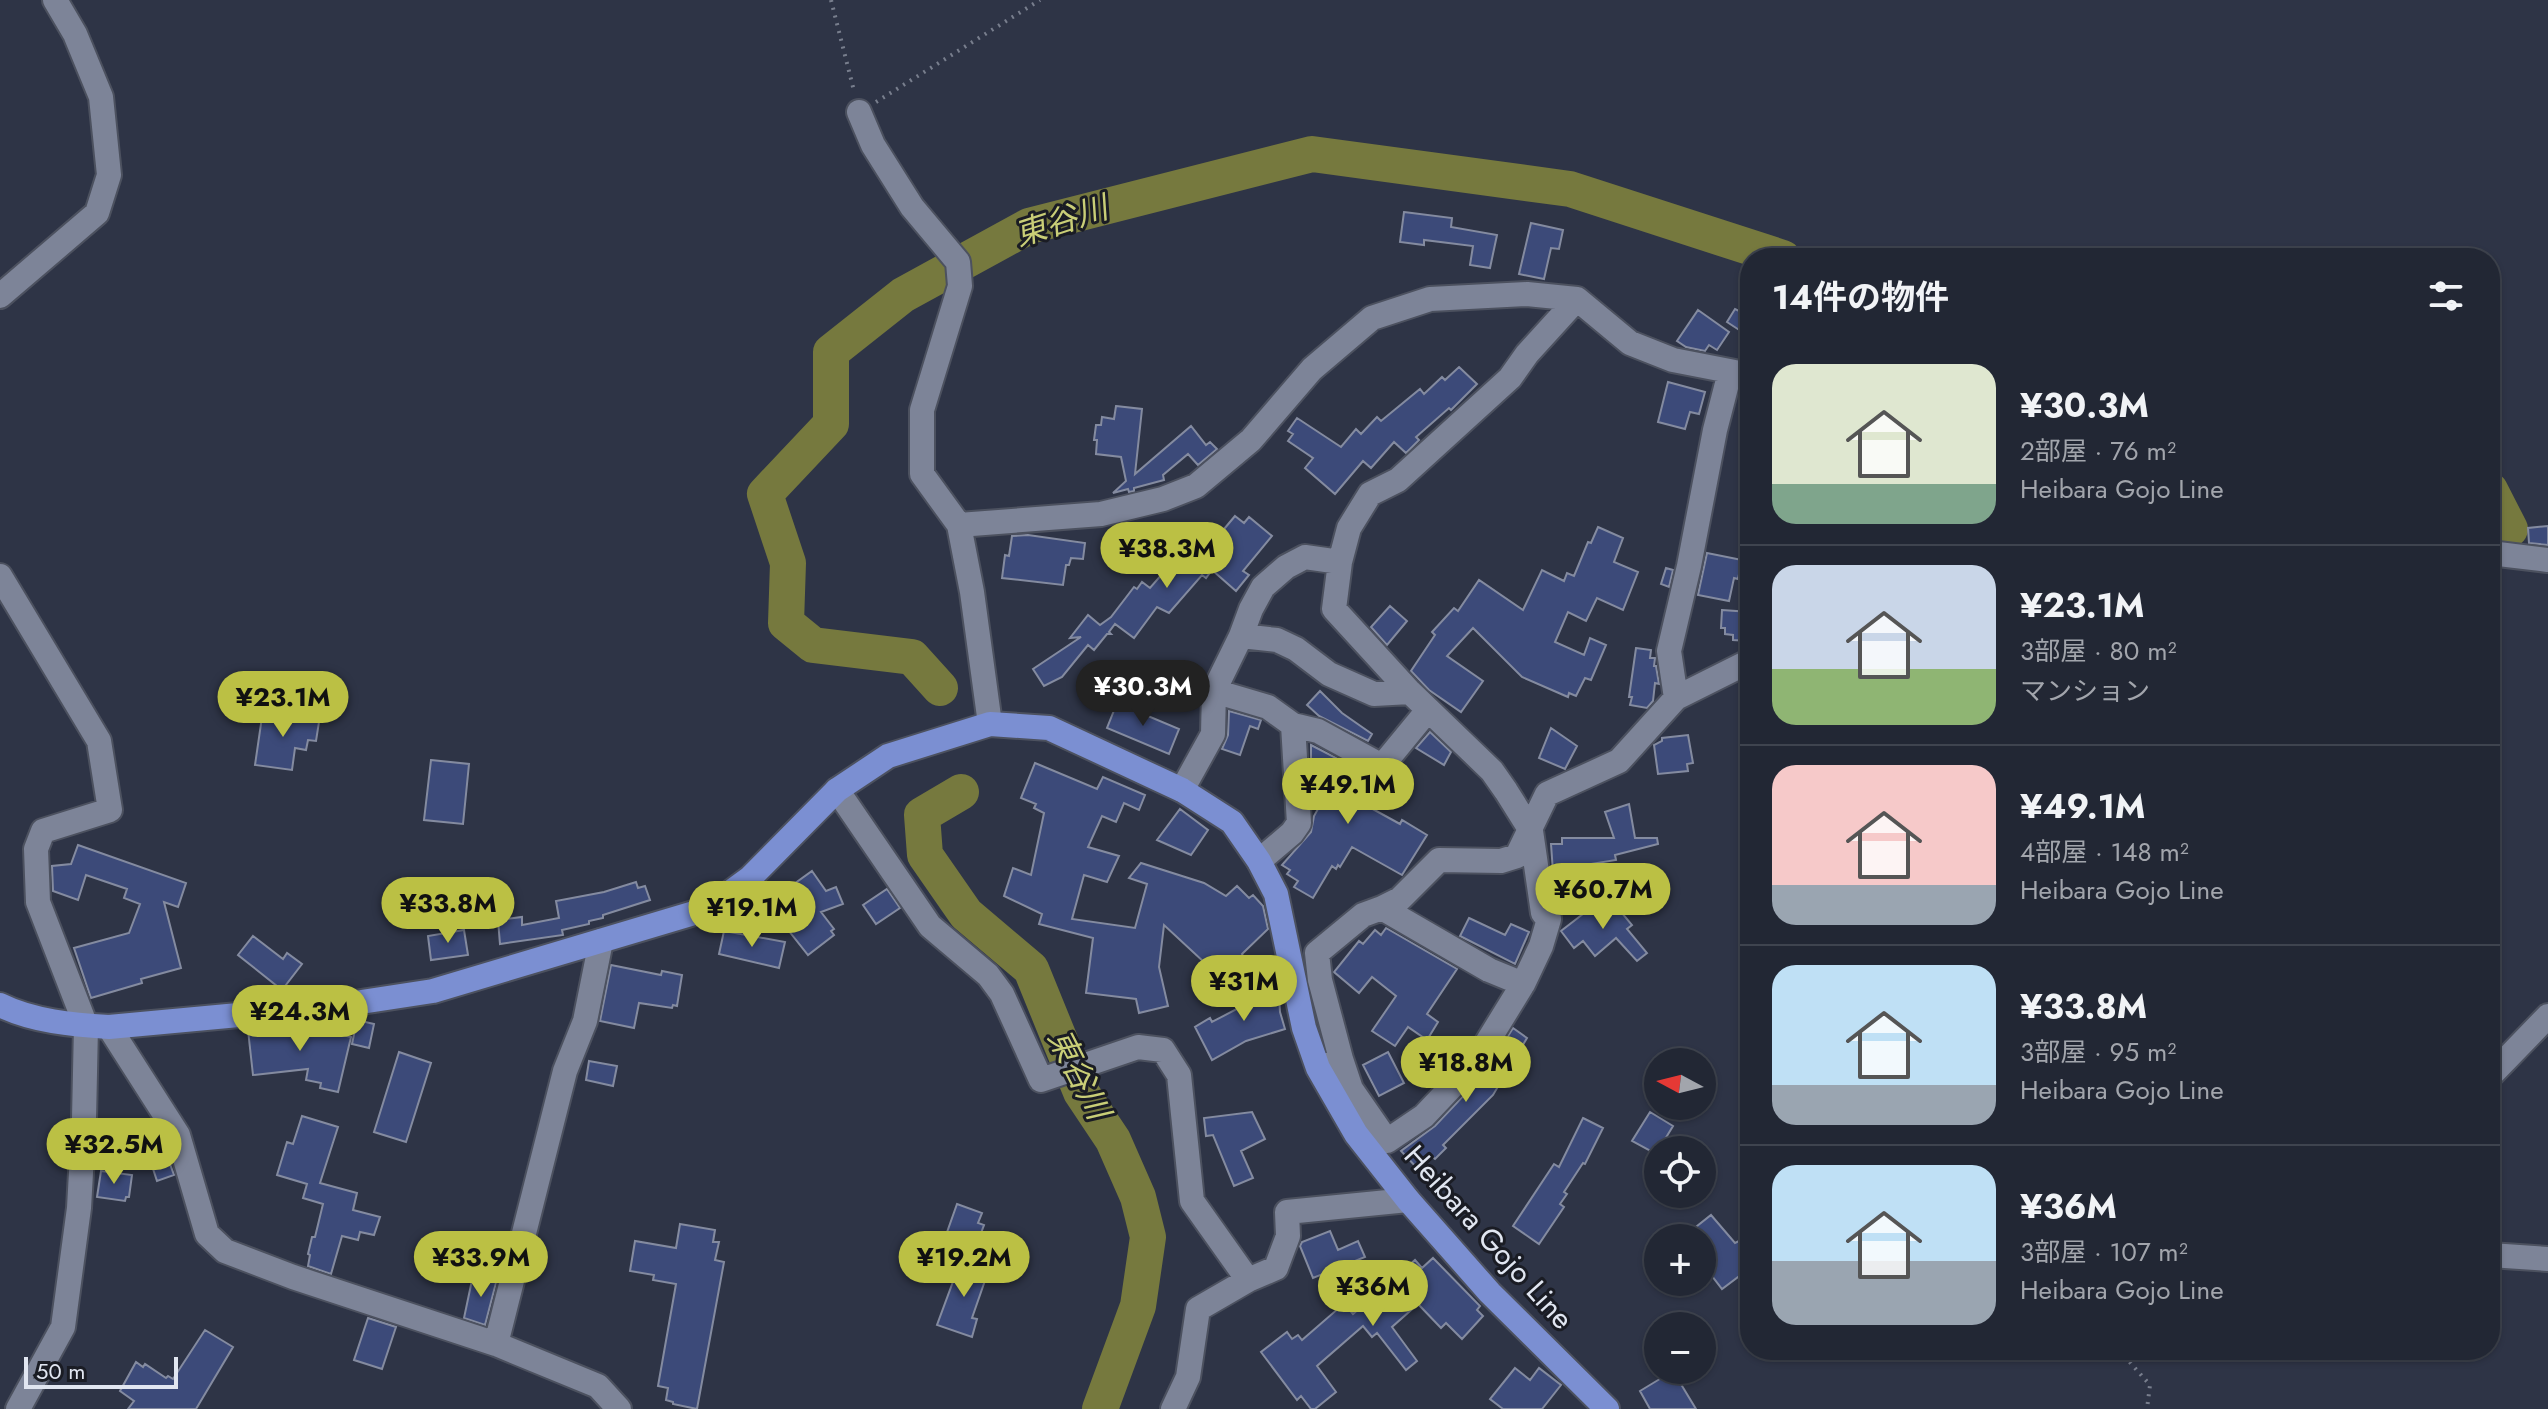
<!DOCTYPE html>
<html lang="ja">
<meta charset="utf-8">
<style>
:root{--surface:#222734;--page:#2e3340;--text:#f1f3f6;--muted:#a2a5ac;--line:#3f444f;--accent:#bbc044}
body{margin:0;font-family:Jost,"Noto Sans JP",sans-serif;background:var(--page);color:var(--text);height:100vh;display:flex;flex-direction:column;font-size:30px;white-space:nowrap}
*{box-sizing:border-box;margin:0}
p{font-size:26px;color:var(--muted)}
.icon{flex:none;width:44px;height:44px;fill:none;stroke:currentColor;stroke-width:2;stroke-linecap:round;stroke-linejoin:round}
.map{position:relative;flex:1;overflow:hidden}
.sheet{position:absolute;left:1740px;top:248px;width:760px;height:1112px;display:flex;flex-direction:column;background:var(--surface);border-radius:32px;box-shadow:0 2px 6px #0004,0 0 0 2px var(--line)}
.sheet>*{flex:none}
.needle{width:52px;rotate:277deg}
.tools{position:absolute;left:1644px;top:1048px;display:grid;gap:16px}
.tools a{display:grid;place-items:center;width:72px;height:72px;border-radius:50%;background:var(--surface);box-shadow:0 2px 6px #0004,0 0 0 2px var(--line);font-size:40px}
.scale{position:absolute;left:24px;bottom:20px;width:154px;box-sizing:border-box;padding-left:8px;border:4px solid #e1e6f1;border-top:0;font-size:22px;line-height:28px;white-space:nowrap;color:#e1e6f1;-webkit-text-stroke:6px #1a1c24;paint-order:stroke}
.price{position:absolute;translate:-50% -68px;padding:0 18px;border-radius:28px;background:var(--accent);color:#111;font-size:26px;line-height:52px;filter:drop-shadow(0 2px 4px #0008)}
.price::after{content:'';position:absolute;left:50%;top:48px;width:24px;height:18px;margin-left:-12px;background:inherit;clip-path:polygon(0 0,100% 0,50% 100%)}
.price.selected{background:#222;color:#fff}
ul{padding:0;list-style:none}
li{display:flex;align-items:center;gap:24px;height:200px;padding:0 32px}
li+li{border-top:2px solid var(--line)}
li span{display:grid;place-items:center;flex:none;width:224px;height:160px;border-radius:24px;color:#555}
li>.icon{margin-inline-start:auto}
span .icon{width:96px;height:96px;fill:#fffc;stroke-width:1}
li b{font-size:34px}
h2{display:flex;justify-content:space-between;align-items:center;height:96px;padding:0 32px;font-size:34px}
.map>svg:first-child{display:block}
.lines{fill:none;stroke-linecap:round;stroke-linejoin:round}
.river{stroke:#76793e;stroke-width:36}
.building{fill:#3c4a79;stroke:#848ba0;stroke-width:2}
.minor-casing{stroke:#4c515f;stroke-width:28}
.major-casing{stroke:#4c515f;stroke-width:28}
.path{stroke:#787e8d;stroke-width:4;stroke-dasharray:2 6;stroke-linecap:butt}
.minor{stroke:#7d8498;stroke-width:24}
.major{stroke:#7b8fd2;stroke-width:24}
.labels{text-anchor:middle;dominant-baseline:central;stroke-width:6;stroke-linejoin:round;paint-order:stroke}
.street-label{font-size:30px;fill:#e1e6f1;stroke:#1a1c24}
.water-label{font-size:32px;font-style:italic;fill:#c9ce77;stroke:#1a1c24}
</style>
<div class="map">
<svg width="2548" height="1409" viewBox="0 0 2548 1409">
<rect width="100%" height="100%" fill="#2e3446"/>
<g class="lines">
<path class="river" d="M2490 490 2510 529
M940 688 912 657 813 645 786 623 788 563 765 494 831 424V352L903 295 1029 226 1312 154 1570 189 1783 258
M961 792 922 815 925 855 966 914 1031 969 1081 1092 1113 1140 1138 1197 1148 1237 1138 1306 1100 1409"/>
</g>
<path class="building" d="M1404 212 1452 218 1451 227 1497 235 1490 268 1470 265 1473 246 1424 240V245L1400 242Z
M1531 223 1563 230 1559 249 1551 248 1544 279 1519 274Z
M1750 294V337L1727 322 1735 309 1739 311Z
M1698 310 1729 332 1717 350 1709 345 1705 351 1686 347 1677 341Z
M1459 367 1477 384 1451 410 1449 408 1416 437 1419 440 1406 453 1394 442 1371 468 1363 461 1335 494 1305 468 1313 458 1288 441 1293 434 1288 431 1297 418 1341 447 1356 429 1361 434 1377 417 1381 421 1420 389 1424 394 1442 377 1445 380Z
M1668 382 1705 392 1699 414 1690 412 1685 429 1658 422Z
M1116 406 1142 409 1135 474 1191 426 1206 445 1210 442 1217 449 1198 465 1188 454 1163 475 1164 480 1134 488V491L1129 492 1128 489 1113 493 1126 481 1121 457 1096 454 1097 440H1094L1096 425H1101L1102 417 1114 419Z
M1235 516 1244 523 1249 517 1272 536 1243 571 1249 575 1236 591 1212 570 1206 578 1202 575 1169 613 1157 607 1134 638 1115 624 1109 632 1111 634H1107L1094 650 1088 645 1062 677 1044 686 1033 669 1081 637 1070 638 1088 615 1100 625 1111 617 1134 587 1137 589 1142 582 1150 588 1191 541 1193 544 1198 537 1209 547Z
M2548 526V545L2529 543 2528 528Z
M1598 527 1623 538 1614 562 1638 572 1623 610 1597 598 1586 621 1568 612 1555 642 1584 655 1590 638 1606 645 1591 680 1585 678 1576 696 1569 693 1568 697 1522 677 1473 628 1447 656 1483 681 1461 712 1429 690 1411 671 1435 635 1432 632 1454 608 1458 611 1479 580 1523 610 1542 570 1564 581 1567 573 1574 576 1588 542 1591 543Z
M1028 535 1085 543 1083 559 1071 558 1069 565H1066L1063 585 1002 578 1005 555 1009 556 1012 536Z
M1707 553 1742 560 1738 579 1734 578 1729 601 1698 595Z
M1666 568 1673 570 1669 587 1661 584Z
M1390 606 1407 621 1387 645 1371 627Z
M1722 610 1750 612 1749 641 1733 640V635L1725 634V628H1721Z
M1636 648 1651 650 1650 658H1655L1654 666H1656L1659 684 1655 683 1653 701 1647 708 1630 705 1632 697H1629Z
M1320 691 1342 713 1372 734 1368 741 1319 716 1307 705Z
M1117 703 1179 729 1169 754 1107 728Z
M263 710 301 715 300 720 319 722 316 741 308 740 306 750 295 748 292 770 255 765Z
M1229 711 1261 720 1258 729 1250 726 1240 755 1222 749 1228 735Z
M1551 728 1577 746 1565 769 1539 758Z
M1430 732 1451 752 1444 765 1416 748Z
M1688 735 1693 763 1687 764 1688 771 1658 774 1654 745 1662 741V738Z
M1311 745 1378 780 1374 788 1378 790 1369 807 1400 824 1402 820 1427 835 1402 875 1352 847 1340 867 1338 865 1336 869 1332 866 1313 898 1294 887 1298 881 1287 874 1290 870 1282 865 1311 832 1314 816 1322 802 1312 797V790L1319 778 1311 774Z
M431 760 469 764 463 824 424 820Z
M1035 763 1097 789 1103 777 1145 795 1139 810 1124 803 1116 822 1102 816 1088 847 1119 856 1107 882 1084 875 1072 919 1135 928 1147 884 1129 878 1141 863 1204 883 1226 896 1237 886 1249 898 1253 895 1263 906 1268 929 1242 954 1246 963 1230 981 1208 961 1206 964 1164 925 1159 967 1168 1006 1139 1013 1136 999 1086 993 1093 938 1039 924 1042 914 1004 896 1013 868 1031 875 1044 813 1034 808 1036 804 1021 798Z
M1629 804 1635 838H1657L1658 844 1615 855 1616 860 1578 866V886H1554L1551 844H1562V838H1614L1605 812Z
M1180 809 1208 830 1191 855 1157 840Z
M78 845 186 883 178 907 164 902 181 968 141 979 142 983 91 998 74 948 129 933 140 904 124 898 127 889 86 875 78 900 53 891 52 866 71 864Z
M812 871 826 891 836 887 843 904 821 912 834 929 831 931 834 935 808 955 781 921 788 915 776 897Z
M636 882 638 888 645 886 650 900 603 915V918L589 921V924L562 930 563 935 500 944 498 920 522 917V925L559 918 556 901 604 892Z
M887 889 900 908 876 924 863 905Z
M1612 901 1632 925 1627 929 1647 953 1637 961 1616 938 1595 956 1583 941 1574 948 1561 931 1592 907 1595 910Z
M1469 918 1505 935 1511 924 1529 932 1515 964 1460 936Z
M1386 928 1457 969 1427 1014 1438 1022 1427 1040 1408 1027 1395 1046 1372 1031 1396 996 1372 977 1359 993 1334 972 1359 941 1363 944 1375 930 1381 935Z
M464 930 468 955 431 960 428 936Z
M724 931 785 942 779 968 719 954Z
M253 936 283 959 287 953 302 964 282 990 238 955Z
M611 965 661 975 662 971 682 975 677 1006 673 1005 672 1008 639 1003 634 1028 600 1021Z
M1278 980 1280 1012 1285 1029 1246 1041 1212 1060 1195 1027 1210 1018 1212 1022 1252 1001 1248 997Z
M357 1020 374 1024 369 1048 352 1044Z
M299 1025 351 1037 338 1092 320 1088 321 1083 306 1080 308 1069 253 1075 248 1030Z
M1513 1028 1527 1038 1493 1095 1443 1145 1446 1148 1435 1159 1431 1156 1418 1169 1401 1151 1435 1126 1486 1072Z
M399 1052 431 1063 406 1142 374 1132Z
M1388 1052 1404 1083 1379 1096 1363 1065Z
M589 1061 617 1066 613 1086 586 1080Z
M1252 1112 1265 1139 1241 1151 1253 1178 1234 1186 1213 1135 1206 1136 1204 1118Z
M1650 1112 1673 1126 1656 1154 1632 1141Z
M302 1116 338 1127 320 1183 357 1193 353 1210 380 1217 374 1235 360 1232 358 1240 342 1236 331 1274 308 1266 310 1255 308 1254 312 1237H315L323 1204 303 1198 307 1184 277 1175 287 1142 293 1144Z
M1583 1118 1603 1128 1585 1164 1583 1163 1564 1192 1567 1194 1560 1204 1564 1207 1539 1244 1513 1226 1554 1164 1559 1167Z
M157 1129 174 1175 157 1181 142 1135Z
M101 1171 132 1175 129 1197H126L125 1201 97 1197Z
M957 1204 982 1213 978 1223 984 1225 975 1249 945 1238Z
M1711 1215 1735 1243 1739 1241 1741 1243 1750 1236V1268L1722 1289 1702 1263V1238H1682Z
M680 1224 715 1230 713 1242H719L715 1260 724 1262 697 1409 673 1404V1402L666 1400 668 1388 658 1386 676 1284 653 1280 654 1275 630 1271 635 1241 676 1248Z
M1330 1231 1338 1250 1358 1241 1365 1257 1313 1278 1300 1246 1302 1242Z
M1433 1258 1480 1306 1477 1310 1483 1316 1462 1339 1446 1323 1441 1328 1418 1304 1392 1327 1417 1361 1406 1370 1377 1333 1372 1337 1363 1326 1317 1366 1336 1392 1315 1409H1311L1301 1396 1297 1400 1261 1352 1287 1332 1292 1339 1298 1335 1302 1340 1340 1307 1344 1311 1348 1308 1353 1314 1415 1260 1422 1268Z
M961 1260 989 1269 972 1318 977 1319 972 1337 937 1325Z
M486 1272 498 1275 485 1325 464 1318 472 1280 484 1283Z
M368 1318 396 1327 382 1369 354 1360Z
M205 1330 233 1347 196 1409H128L134 1401 120 1391 136 1362 143 1367 145 1364 166 1378 168 1376 173 1379Z
M1515 1368 1530 1380 1539 1368 1561 1385 1542 1409H1503L1490 1399Z
M1673 1371 1696 1409H1650L1640 1391Z"/>
<g class="lines">
<g class="minor-casing">
<path id="minor" d="M859 112 873 145 912 207 958 262 960 286 922 410V474L959 525 972 592 990 724
M0 296 97 213 109 175 101 97 75 34 55 0
M959 525 1101 514 1163 499 1196 486 1251 440 1312 369 1372 318 1430 299 1527 294 1577 299 1630 343 1673 360 1750 375
M2490 553 2548 560
M0 576 99 741 110 810 43 831 36 849 38 902 86 1026 84 1119 79 1208 63 1327 18 1409
M1241 636 1277 640 1296 649 1329 674 1374 694 1410 692
M1214 691 1268 707 1293 725 1299 823 1292 833 1259 861
M1676 698 1669 651 1689 566 1715 430 1730 372
M1293 725 1318 731 1382 766 1428 710
M837 790 930 926 988 975 1002 994 1041 1080 1138 1047 1163 1050 1179 1075 1192 1201 1248 1280
M1182 790 1213 734 1214 691 1241 636 1251 609 1263 587 1286 567 1305 557 1340 562
M1382 908 1489 970 1523 984
M109 1027 178 1135 207 1234 225 1251 293 1277 496 1344 598 1386 619 1409
M1341 1059 1351 1089 1387 1141 1424 1116 1475 1062 1523 984 1541 946 1549 919 1543 913 1531 831 1506 791 1492 771 1410 692 1334 609 1340 562 1349 528 1370 494 1398 480 1510 378 1527 354 1577 299
M1328 1065 1341 1059 1320 980 1317 953 1363 915 1382 908 1400 899 1439 860 1501 861 1517 856 1547 794 1619 761 1676 698 1750 661
M2490 1076 2548 1016
M2490 1255 2548 1259
M496 1344 565 1071 585 1021 601 941
M1173 1409 1188 1377 1198 1309 1248 1280 1276 1268 1288 1236 1287 1212 1408 1200"/>
</g>
<g class="major-casing">
<path id="major" d="M0 1005C32 1021 73 1025 109 1027L335 1006 433 991 694 913 720 900 750 878 837 790 888 756 990 724 1049 728 1182 790 1232 822 1259 861 1276 894 1304 1028 1318 1068 1356 1134 1408 1200 1490 1293 1607 1409"/>
</g>
<path class="path" d="M831 0 854 91
M876 102 1040 0
M2119 1350 2150 1385 2147 1409"/>
<use href="#minor" class="minor"/>
<use href="#major" class="major"/>
</g>
<g class="labels">
<g class="street-label">
<text transform="translate(1489 1237) rotate(48)">Heibara Gojo Line</text>
</g>
<g class="water-label">
<text transform="translate(1061 221) rotate(-18)">東谷川</text>
<text transform="translate(1079 1074) rotate(63)">東谷川</text>
</g>
</g>
</svg>
<div class="tools">
<a><svg class="needle" viewBox="-14 -14 28 28"><path d="M0-13l5 13h-10z" fill="#e53935"/><path d="M0 13l5-13h-10z" fill="#a2a5ac"/></svg></a>
<a><svg class="icon" aria-label="locate" viewBox="0 0 24 24"><circle cx="12" cy="12" r="6"/><path d="M12 2v4M12 18v4M2 12h4M18 12h4"/></svg></a>
<a>+</a>
<a>−</a>
</div>
<div class="scale">50 m</div>
<b class="price" style="left:1167px;top:590px">¥38.3M</b>
<b class="price selected" style="left:1143px;top:728px">¥30.3M</b>
<b class="price" style="left:283px;top:739px">¥23.1M</b>
<b class="price" style="left:1348px;top:826px">¥49.1M</b>
<b class="price" style="left:1603px;top:931px">¥60.7M</b>
<b class="price" style="left:448px;top:945px">¥33.8M</b>
<b class="price" style="left:752px;top:949px">¥19.1M</b>
<b class="price" style="left:1244px;top:1023px">¥31M</b>
<b class="price" style="left:300px;top:1053px">¥24.3M</b>
<b class="price" style="left:1466px;top:1104px">¥18.8M</b>
<b class="price" style="left:114px;top:1186px">¥32.5M</b>
<b class="price" style="left:481px;top:1299px">¥33.9M</b>
<b class="price" style="left:964px;top:1299px">¥19.2M</b>
<b class="price" style="left:1373px;top:1328px">¥36M</b>
<section class="sheet">
<h2>14件の物件<svg class="icon" aria-label="filters" viewBox="0 0 24 24"><path d="M4 7h16M4 17h16"/><circle cx="9" cy="7" r="2"/><circle cx="15" cy="17" r="2"/></svg></h2>
<ul>
<li><span style="background:linear-gradient(#dfe7d0 75%,#7fa58c 0)"><svg class="icon" aria-label="home" viewBox="0 0 24 24"><path d="M3 11l9-7 9 7M6 9v11h12V9"/></svg></span><div><b>¥30.3M</b><p>2部屋 · 76 m²</p><p>Heibara Gojo Line</p></div></li>
<li><span style="background:linear-gradient(#c9d6e8 65%,#8fb573 0)"><svg class="icon" aria-label="home" viewBox="0 0 24 24"><path d="M3 11l9-7 9 7M6 9v11h12V9"/></svg></span><div><b>¥23.1M</b><p>3部屋 · 80 m²</p><p>マンション</p></div></li>
<li><span style="background:linear-gradient(#f6c9c9 75%,#9aa5b1 0)"><svg class="icon" aria-label="home" viewBox="0 0 24 24"><path d="M3 11l9-7 9 7M6 9v11h12V9"/></svg></span><div><b>¥49.1M</b><p>4部屋 · 148 m²</p><p>Heibara Gojo Line</p></div></li>
<li><span style="background:linear-gradient(#bfe0f5 75%,#9aa5b1 0)"><svg class="icon" aria-label="home" viewBox="0 0 24 24"><path d="M3 11l9-7 9 7M6 9v11h12V9"/></svg></span><div><b>¥33.8M</b><p>3部屋 · 95 m²</p><p>Heibara Gojo Line</p></div></li>
<li><span style="background:linear-gradient(#bfe0f5 60%,#9aa5b1 0)"><svg class="icon" aria-label="home" viewBox="0 0 24 24"><path d="M3 11l9-7 9 7M6 9v11h12V9"/></svg></span><div><b>¥36M</b><p>3部屋 · 107 m²</p><p>Heibara Gojo Line</p></div></li>
</ul>
</section>
</div>
